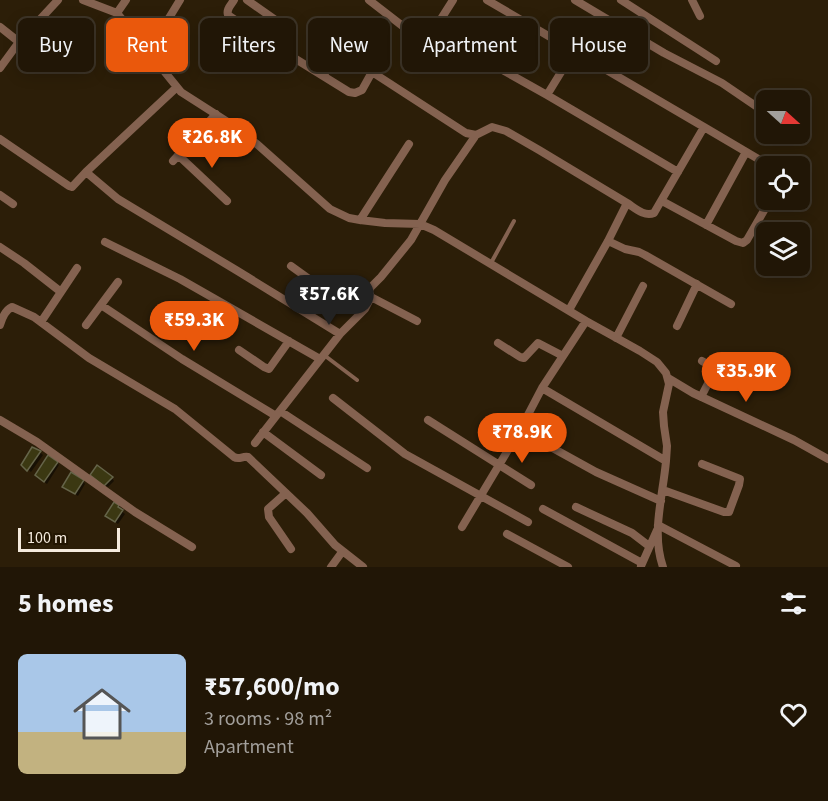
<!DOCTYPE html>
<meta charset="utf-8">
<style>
:root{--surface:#211606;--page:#2d2314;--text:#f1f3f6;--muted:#a29f9b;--line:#3e3528;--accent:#ea580c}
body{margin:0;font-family:"Source Sans 3",sans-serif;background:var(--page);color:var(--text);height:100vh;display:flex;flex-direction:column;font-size:22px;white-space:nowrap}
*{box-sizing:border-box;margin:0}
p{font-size:20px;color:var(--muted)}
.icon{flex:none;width:33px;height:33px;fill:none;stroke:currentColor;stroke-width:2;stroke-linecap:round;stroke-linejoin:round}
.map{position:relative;height:567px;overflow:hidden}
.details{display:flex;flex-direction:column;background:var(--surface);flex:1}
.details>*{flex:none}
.guide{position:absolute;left:18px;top:18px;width:792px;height:54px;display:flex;gap:12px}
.needle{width:39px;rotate:111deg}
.buttons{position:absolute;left:756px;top:90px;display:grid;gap:12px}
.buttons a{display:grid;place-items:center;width:54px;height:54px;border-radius:9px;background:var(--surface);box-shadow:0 3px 15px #0003,0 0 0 2px var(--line);font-size:30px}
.scale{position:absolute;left:18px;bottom:15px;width:102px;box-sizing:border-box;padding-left:6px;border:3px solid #f4eadd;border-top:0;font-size:16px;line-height:21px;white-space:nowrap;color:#f4eadd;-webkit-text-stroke:4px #221501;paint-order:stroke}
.price{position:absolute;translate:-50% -51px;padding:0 14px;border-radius:21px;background:var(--accent);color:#fff;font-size:20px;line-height:39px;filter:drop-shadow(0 2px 3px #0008)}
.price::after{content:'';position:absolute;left:50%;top:36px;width:18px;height:14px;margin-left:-9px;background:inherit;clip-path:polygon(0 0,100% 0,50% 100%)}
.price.active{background:#222;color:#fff}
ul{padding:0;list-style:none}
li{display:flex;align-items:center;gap:18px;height:150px;padding:0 18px}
li span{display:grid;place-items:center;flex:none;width:168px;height:120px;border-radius:9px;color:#555}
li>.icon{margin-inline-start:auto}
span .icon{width:72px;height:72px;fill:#fffc;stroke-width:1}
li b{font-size:26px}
h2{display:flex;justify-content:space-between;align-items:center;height:72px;padding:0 18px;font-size:26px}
.chip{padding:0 21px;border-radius:9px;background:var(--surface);box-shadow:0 3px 15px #0003,0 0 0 2px var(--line);font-size:21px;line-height:54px}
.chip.active{background:var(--accent);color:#fff}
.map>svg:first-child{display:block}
.shadow{fill:#0007}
.building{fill:#3b3812;stroke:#656449;stroke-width:1.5}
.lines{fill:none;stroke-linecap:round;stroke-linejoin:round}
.lane{stroke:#846250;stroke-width:4}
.street{stroke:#846250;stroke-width:8}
</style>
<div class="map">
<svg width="828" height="567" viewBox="0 0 828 567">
<rect width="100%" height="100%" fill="#2c1e08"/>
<path class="shadow" d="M40 452 43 455 31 472 23 465Z
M57 463 59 465 47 484 39 478Z
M94 477 112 478 114 481 108 487Z
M83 481 85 484 78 496 63 487Z
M118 506 121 509 120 510 125 514 118 524 110 518Z"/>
<path class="building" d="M32 447 41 451 27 471 21 465Z
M48 455 58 462 44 482 35 475Z
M97 465 113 477 104 486 90 475Z
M71 472 84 480 75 494 62 487Z
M114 502 119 505 118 507 123 510 115 522 105 516Z"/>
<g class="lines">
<path class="lane" d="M491 263 514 221
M324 355 357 380"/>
<path class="street" d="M83 0 117 13 181 92 231 124 258 145 330 209 349 218 360 220 385 223 420 224 434 230 586 321 640 351 657 362 666 373 669 384 663 412 664 426 667 446 666 461 542 388 586 321
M234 0C231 5 226 9 228 15L265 40 349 92 355 93 362 90 372 72 466 133 476 135 492 127 506 131 539 150 627 203 608 241 569 310
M247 0 277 21
M369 0 409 31
M487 0 704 127 654 213C644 217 635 208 627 203
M575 0 664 53 722 83 766 113
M621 0 716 61
M692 0 700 16
M117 13 126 0
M327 26 371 57 374 63 372 72
M0 27 19 42
M433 31 547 95 678 172
M427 41 453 0
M142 45 169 18 180 0
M0 68 19 42 58 0
M323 76 346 40
M177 87 86 172 118 199 236 270 340 334
M547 95 574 51
M704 127 770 166
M794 134 801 139
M0 139 69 186 72 187 86 172
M178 155 227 201
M173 161 216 114
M800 182 805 184
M0 195 13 204
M662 201 736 241 743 243 747 240 770 200
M360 220 409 144
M706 225 746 152
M608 241 625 249 639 252 645 255 731 304
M105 242 180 279 320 359
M0 247 24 263 61 292
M291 266 341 302 347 301 359 291 369 290
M371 297 417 321
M101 305 182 359 276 416
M41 322 77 268
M0 325C2 318 5 310 12 307L34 317 89 358 175 409 234 457C239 460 242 456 248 457L307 513 335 545 363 567
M86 325 118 282
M677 326 697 284
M616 338 643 286
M498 343 520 357 524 358 538 343 563 356
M239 350 264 367 269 369 289 341
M668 378 693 393 794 440 828 459
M701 397 715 370 713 367 702 361
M333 398 405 454 528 522
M280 411 367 468
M0 420 37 442 135 512 192 547
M428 420 531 485
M520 430 596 472 661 501
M263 432 321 475
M255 443 340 334 365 309 371 297 369 292 370 288 381 277 411 240 445 180 476 135
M663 490 724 512H729L739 485 740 479 702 464
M286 493 268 509 269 517 291 549
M576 507 632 533 649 546
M543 509 642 563
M658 525 736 566
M462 527 520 430 542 388
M507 534 568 567
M641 566 657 530
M331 567 342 552
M663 567C651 533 663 496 666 461"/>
</g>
</svg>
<div class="buttons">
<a><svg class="needle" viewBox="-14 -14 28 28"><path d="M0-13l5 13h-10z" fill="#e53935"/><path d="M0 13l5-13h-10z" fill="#a29f9b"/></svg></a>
<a><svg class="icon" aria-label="locate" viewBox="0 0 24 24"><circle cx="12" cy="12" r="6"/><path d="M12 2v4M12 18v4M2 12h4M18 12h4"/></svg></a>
<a><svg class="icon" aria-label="layers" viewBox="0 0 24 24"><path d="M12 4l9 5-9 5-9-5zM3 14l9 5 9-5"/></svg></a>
</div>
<div class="scale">100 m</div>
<b class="price" style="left:212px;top:169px">₹26.8K</b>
<b class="price active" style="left:329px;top:326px">₹57.6K</b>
<b class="price" style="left:194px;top:352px">₹59.3K</b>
<b class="price" style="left:746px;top:403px">₹35.9K</b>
<b class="price" style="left:522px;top:464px">₹78.9K</b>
<div class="guide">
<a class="chip">Buy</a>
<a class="chip active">Rent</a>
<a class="chip">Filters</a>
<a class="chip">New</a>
<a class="chip">Apartment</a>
<a class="chip">House</a>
</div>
</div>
<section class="details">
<h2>5 homes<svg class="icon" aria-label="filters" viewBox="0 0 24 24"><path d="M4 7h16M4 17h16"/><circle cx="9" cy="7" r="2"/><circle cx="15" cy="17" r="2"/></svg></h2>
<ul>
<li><span style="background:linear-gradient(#a9c7e8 65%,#c2b280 0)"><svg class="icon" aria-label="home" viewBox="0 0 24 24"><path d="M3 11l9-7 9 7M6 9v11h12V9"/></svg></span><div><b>₹57,600/mo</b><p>3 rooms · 98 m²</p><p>Apartment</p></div><svg class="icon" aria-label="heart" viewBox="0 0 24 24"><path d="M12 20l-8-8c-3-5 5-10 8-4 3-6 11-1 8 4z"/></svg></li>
</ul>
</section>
